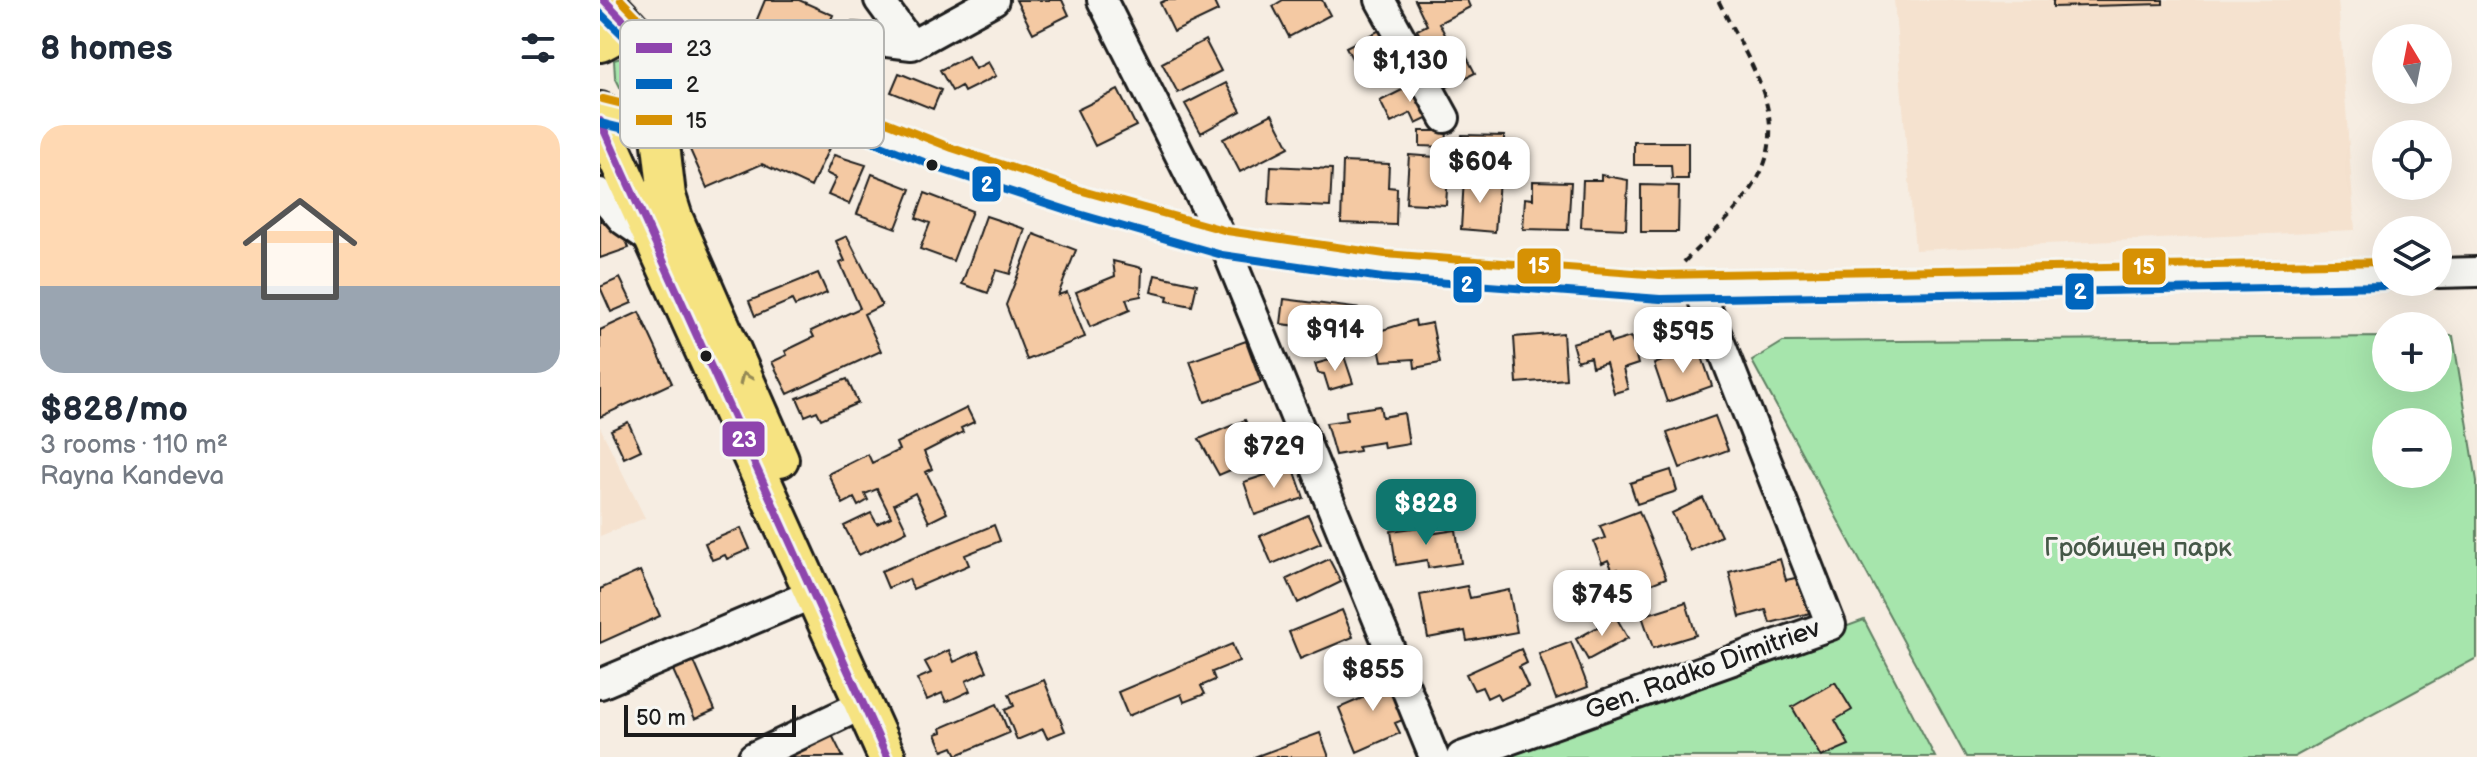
<!DOCTYPE html>
<meta charset="utf-8">
<style>
:root{--surface:#fff;--page:#f2f2f3;--text:#1f2937;--muted:#747a83;--line:#e0e1e3;--accent:#0f766e}
body{margin:0;font-family:"Balsamiq Sans",sans-serif;background:var(--page);color:var(--text);height:100vh;display:flex;flex-direction:column;font-size:30px;white-space:nowrap}
*{box-sizing:border-box;margin:0}
p{font-size:26px;color:var(--muted)}
.icon{flex:none;width:44px;height:44px;fill:none;stroke:currentColor;stroke-width:2;stroke-linecap:round;stroke-linejoin:round}
.map{position:relative;flex:1;overflow:hidden}
.side{display:flex;flex-direction:column;background:var(--surface);width:600px}
.side>*{flex:none}
.needle{width:52px;rotate:350deg}
.tools{position:absolute;left:1772px;top:24px;display:grid;gap:16px}
.tools a{display:grid;place-items:center;width:80px;height:80px;border-radius:50%;background:var(--surface);box-shadow:0 8px 32px #0002;font-size:40px}
.scale{position:absolute;left:24px;bottom:20px;width:172px;box-sizing:border-box;padding-left:8px;border:4px solid #1c1c1c;border-top:0;font-size:22px;line-height:28px;white-space:nowrap;color:#1c1c1c;-webkit-text-stroke:6px #f6f6f2;paint-order:stroke}
.price{position:absolute;translate:-50% -68px;padding:0 18px;border-radius:16px;background:#fff;color:#222;font-size:26px;line-height:52px;filter:drop-shadow(0 2px 4px #0008)}
.price::after{content:'';position:absolute;left:50%;top:48px;width:24px;height:18px;margin-left:-12px;background:inherit;clip-path:polygon(0 0,100% 0,50% 100%)}
.price.on{background:var(--accent);color:#fff}
ul{padding:0;list-style:none}
li{display:grid;align-content:center;gap:16px;height:424px;padding:0 40px}
li+li{border-top:2px solid var(--line)}
li span{display:grid;place-items:center;height:248px;border-radius:24px;color:#555}
li>.icon{margin-inline-start:auto}
span .icon{width:144px;height:144px;fill:#fffc;stroke-width:1}
li b{font-size:34px}
h2{display:flex;justify-content:space-between;align-items:center;height:96px;padding:0 40px;font-size:34px}
main{display:flex;flex:1;min-height:0}
.map>svg:first-child{display:block}
.built{fill:#f5e2cf}
.green{fill:#a6e5ac;stroke:#618064;stroke-width:2;fill-rule:evenodd}
.building{fill:#f4c9a3;stroke:#1c1c1c;stroke-width:2}
.lines{fill:none;stroke-linecap:round;stroke-linejoin:round}
.minor-casing{stroke:#1c1c1c;stroke-width:34}
.major-casing{stroke:#1c1c1c;stroke-width:42}
.path{stroke:#1c1c1c;stroke-width:4;stroke-dasharray:8 6;stroke-linecap:butt}
.minor{stroke:#f6f6f2;stroke-width:28}
.major{stroke:#f6e381;stroke-width:36}
.bus-1-casing{stroke:#f6f6f2;stroke-width:14}
.bus-2-casing{stroke:#f6f6f2;stroke-width:14}
.bus-3-casing{stroke:#f6f6f2;stroke-width:14}
.bus-1{stroke:#8e44ad;stroke-width:8}
.bus-2{stroke:#0065bd;stroke-width:8}
.bus-3{stroke:#d69104;stroke-width:8}
.oneway{stroke:#948954}
.bus-dot{fill:#1c1c1c;stroke:#f6f6f2;stroke-width:3}
.labels{text-anchor:middle;dominant-baseline:central;stroke-width:6;stroke-linejoin:round;paint-order:stroke}
.park-label{font-size:26px;fill:#455847;stroke:#f6f6f2}
.street-label{font-size:26px;fill:#1c1c1c;stroke:#f6f6f2}
.key{fill:#f6f6f2;stroke:#b5b5b2;stroke-width:2}
.key-label{font-size:22px;fill:#1c1c1c}
.line-badge{stroke:#f6f6f2;stroke-width:3}
.badge-label{font-size:22px;text-anchor:middle;font-weight:bold;fill:#fff}
</style>
<main>
<section class="side">
<h2>8 homes<svg class="icon" aria-label="filters" viewBox="0 0 24 24"><path d="M4 7h16M4 17h16"/><circle cx="9" cy="7" r="2"/><circle cx="15" cy="17" r="2"/></svg></h2>
<ul>
<li><span style="background:linear-gradient(#ffd9b3 65%,#9aa5b1 0)"><svg class="icon" aria-label="home" viewBox="0 0 24 24"><path d="M3 11l9-7 9 7M6 9v11h12V9"/></svg></span><div><b>$828/mo</b><p>3 rooms · 110 m²</p><p>Rayna Kandeva</p></div></li>
</ul>
</section>
<div class="map">
<svg width="1877" height="757" viewBox="0 0 1877 757">
<rect width="100%" height="100%" fill="#f6ede2"/>
<filter id="ink" filterUnits="userSpaceOnUse"><feTurbulence type="fractalNoise" baseFrequency=".0125" numOctaves="2"/><feDisplacementMap in="SourceGraphic" scale="16" xChannelSelector="R" yChannelSelector="G"/><feConvolveMatrix kernelMatrix="1 2 1 2 8 2 1 2 1" color-interpolation-filters="sRGB"/></filter>
<g filter="url(#ink)">
<path class="built" d="M1294 0H1738L1755 230 1315 250Z
M0 427 45 518 0 536Z"/>
<path class="green" d="M24 57C37 66 48 86 38 101L25 97 15 77 14 60Z
M1838 336H1853L1877 481V658L1694 757H1366L1152 361 1183 342 1786 337V378H1838ZM1838 422V474H1786V422Z
M1264 620 1335 757H891Z"/>
<path class="building" d="M165 0H199L233 15 215 56 153 29Z
M416 0H462L469 15 433 33Z
M566 0H613L618 11 574 32 560 3Z
M683 0H722L730 15 689 37 673 6Z
M815 0H867L870 7 839 23 852 48 860 44 875 73 847 87 817 30 827 25Z
M1453 0H1563V4L1453 7Z
M786 27 805 65 766 85 746 47Z
M605 40 621 71 578 93 562 63Z
M368 56 375 69 388 62 396 76 364 92 361 86 352 91 340 70Z
M299 73 341 90 333 109 291 92Z
M822 80 839 113 816 124 811 113 791 123 780 101Z
M626 83 641 111 601 133 585 104Z
M518 90 536 126 495 146 477 110Z
M158 112 230 146 211 187 162 164 107 188 87 143Z
M672 114 689 147 640 172 623 139Z
M820 131H847L846 147 820 146Z
M862 135 904 136V152L861 150Z
M1034 142H1088V179H1072L1071 165H1034Z
M234 155 266 165 249 204 228 195 236 178 226 173Z
M809 155 849 158 846 205 806 203Z
M743 162 789 164 788 187 797 188 796 225 741 223Z
M671 166 732 169 730 207 669 204Z
M272 174 311 189 296 228 257 214Z
M1001 175 1028 180 1026 229 981 227 983 180H1001Z
M864 178 899 180 895 232 861 229Z
M933 181 971 182 968 230 923 229 925 198 933 199Z
M1041 185 1079 186 1078 232H1041Z
M325 193 372 211 353 261 320 249 330 223 316 218Z
M0 211 17 217 29 248 0 258Z
M386 216 425 229 410 274 396 270 388 293 362 284Z
M434 234 476 250 458 295 467 292 485 337 427 360 406 305Z
M247 236 282 305 264 314 281 351 188 394 172 362 187 355 185 351 214 337 211 331 260 308 240 263 245 261 236 241Z
M513 261 542 268 541 296 526 299 530 310 490 327 476 292 515 276Z
M218 273 227 293 195 306 192 300 155 316 149 301Z
M555 275 597 284 592 306 567 301 568 296 551 292Z
M20 278 32 303 11 312 0 287Z
M684 299 762 309 759 336 754 335 752 350 715 346 717 328 681 324Z
M39 312 72 383 0 417V330Z
M815 320 816 326 832 323 840 363 815 368 814 359 782 361 776 332Z
M963 333 966 379 917 383 914 337Z
M1008 333 1011 343 1031 337 1038 364 1023 369 1028 389 1014 393 1006 363 992 367 990 357 977 361 972 343Z
M646 341 661 382 605 402 590 361Z
M1099 348 1112 386 1067 402 1054 364Z
M744 356 753 383 729 390 724 374 718 373 715 364Z
M247 379 258 403 221 419 217 411 205 416 197 398Z
M780 406 782 417 804 413 809 444 784 448 783 442 758 446 759 451 735 455 726 423 747 420 746 411Z
M367 408 374 422 361 428 363 432 324 452 332 469 326 472 347 513 329 522 315 493 294 504 307 531 259 555 244 526 271 513 277 524 291 517 277 489 265 494 268 500 258 506 254 498 243 504 228 474 268 454 272 463 299 450 296 443Z
M1115 416 1128 450 1080 468 1067 433Z
M645 420 661 457 619 475 599 439Z
M28 422 41 450 24 458 11 430Z
M693 466 704 498 655 515 644 482Z
M1071 470 1077 491 1037 504 1030 483Z
M1103 498 1121 536 1090 551 1072 513Z
M1039 511 1066 578 1028 593 1018 569 1013 571 1008 560 1002 563 994 542 1005 538 1000 526Z
M708 515 721 543 672 564 660 536Z
M394 525 400 541 365 555 369 565 313 589 309 579 288 588 281 571Z
M828 526 829 534 856 530 861 563 828 568 827 560 796 565 791 531Z
M141 528 150 549 127 559 125 555 112 560 105 543Z
M729 559 741 582 698 603 687 579Z
M1180 559 1186 580 1200 577 1210 613 1170 623 1166 610 1140 617 1129 572Z
M40 571 60 616 0 643V589Z
M867 586 870 598 909 590 917 632 867 641 865 631 828 638 820 595Z
M1086 602 1096 635 1053 648 1042 616Z
M742 610 753 637 700 659 689 632Z
M1016 617 1028 638 988 660 976 639Z
M971 642 988 687 956 699 939 654Z
M632 644 639 661 612 672 615 680 601 686 605 694 584 702 581 694 528 716 518 692Z
M921 649 927 663 919 667 928 687 900 700 897 693 887 698 882 687 874 690 866 674Z
M349 650 354 662 378 651 387 671 366 681 370 691 346 702 342 693 327 700 317 679 331 673 325 662Z
M93 659 115 710 95 719 72 668Z
M784 669 805 719 795 723 800 733 757 752 739 708 767 696 759 679Z
M444 680 465 731 447 738 443 729 417 740 405 710 414 706 409 694Z
M1235 682 1252 710 1235 720 1249 745 1221 757 1192 707Z
M397 704 409 733 357 755 353 747 343 751 336 734 342 732 341 728Z
M231 733 243 757H187L189 752Z
M720 733 729 757H654Z"/>
<g class="lines">
<g class="minor-casing">
<path id="minor" d="M279 0 312 45 394 0
M502 0 624 243 834 757
M780 0 845 118
M40 37 348 159 483 203 624 243 784 266 1060 287 1786 274
M221 108 253 38 312 45
M62 112 135 91 166 93
M0 193 23 220 52 240
M1838 273 1877 272
M0 684 215 593
M153 757 264 704
M861 757 1231 625 1098 287"/>
</g>
<g class="major-casing">
<path id="major" d="M0 43 15 35 36 33
M0 111C18 120 47 130 62 112 76 67 31 30 4 0
M58 118 67 196 74 218 180 459
M0 121 287 757"/>
</g>
<path class="path" d="M1084 262C1104 241 1127 222 1144 199 1201 127 1152 70 1118 0"/>
<use href="#minor" class="minor"/>
<use href="#major" class="major"/>
<g class="bus-1-casing">
<path id="bus-1" d="M4 0C33 31 82 73 58 118
M0 121 287 757"/>
</g>
<g class="bus-2-casing">
<path id="bus-2" d="M0 13 36 48 344 170 479 214 622 255 782 278 1060 299 1786 286
M0 123 45 134 137 103 186 107"/>
</g>
<g class="bus-3-casing">
<path id="bus-3" d="M21 0 47 27 352 148 486 192 627 231 785 254 1060 275 1786 262
M3 99 43 109 132 79 188 83"/>
</g>
<use href="#bus-1" class="bus-1"/>
<use href="#bus-2" class="bus-2"/>
<use href="#bus-3" class="bus-3"/>
</g>
<defs><path id="oneway-chevron" d="M-2-3.5L2.5 0L-2 3.5" fill="none" stroke-width="1.6" stroke-linecap="round" stroke-linejoin="round" transform="scale(2)"/></defs>
<use class="oneway" href="#oneway-chevron" transform="translate(145 378) rotate(-114)"/>
</g>
<g class="bus-dot">
<circle cx="332" cy="165" r="7"/>
<circle cx="106" cy="356" r="7"/>
</g>
<g class="labels">
<g class="park-label">
<text x="1538" y="548">Гробищен парк</text>
</g>
<g class="street-label">
<text transform="translate(1103 670) rotate(-20)">Gen. Radko Dimitriev</text>
</g>
</g>
<rect x="20" y="20" width="264" height="128" rx="12" class="key"/>
<rect x="36" y="43" width="36" height="10" fill="#8e44ad"/>
<rect x="36" y="79" width="36" height="10" fill="#0065bd"/>
<rect x="36" y="115" width="36" height="10" fill="#d69104"/>
<g class="key-label">
<text x="86" y="56">23</text>
<text x="86" y="92">2</text>
<text x="86" y="128">15</text>
</g>
<g class="line-badge">
<rect x="371" y="165" width="31" height="38" rx="8" fill="#0065bd"/>
<rect x="916" y="247" width="46" height="38" rx="8" fill="#d69104"/>
<rect x="1521" y="247" width="46" height="39" rx="8" fill="#d69104"/>
<rect x="852" y="265" width="31" height="39" rx="8" fill="#0065bd"/>
<rect x="1464" y="272" width="31" height="39" rx="8" fill="#0065bd"/>
<rect x="121" y="420" width="45" height="38" rx="8" fill="#8e44ad"/>
</g>
<g class="badge-label">
<text x="387" y="192">2</text>
<text x="939" y="273">15</text>
<text x="1544" y="274">15</text>
<text x="867" y="292">2</text>
<text x="1480" y="299">2</text>
<text x="144" y="447">23</text>
</g>
</svg>
<div class="tools">
<a><svg class="needle" viewBox="-14 -14 28 28"><path d="M0-13l5 13h-10z" fill="#e53935"/><path d="M0 13l5-13h-10z" fill="#747a83"/></svg></a>
<a><svg class="icon" aria-label="locate" viewBox="0 0 24 24"><circle cx="12" cy="12" r="6"/><path d="M12 2v4M12 18v4M2 12h4M18 12h4"/></svg></a>
<a><svg class="icon" aria-label="layers" viewBox="0 0 24 24"><path d="M12 4l9 5-9 5-9-5zM3 14l9 5 9-5"/></svg></a>
<a>+</a>
<a>−</a>
</div>
<div class="scale">50 m</div>
<b class="price" style="left:810px;top:104px">$1,130</b>
<b class="price" style="left:880px;top:205px">$604</b>
<b class="price" style="left:735px;top:373px">$914</b>
<b class="price" style="left:1083px;top:375px">$595</b>
<b class="price" style="left:674px;top:490px">$729</b>
<b class="price on" style="left:826px;top:547px">$828</b>
<b class="price" style="left:1002px;top:638px">$745</b>
<b class="price" style="left:773px;top:713px">$855</b>
</div>
</main>
